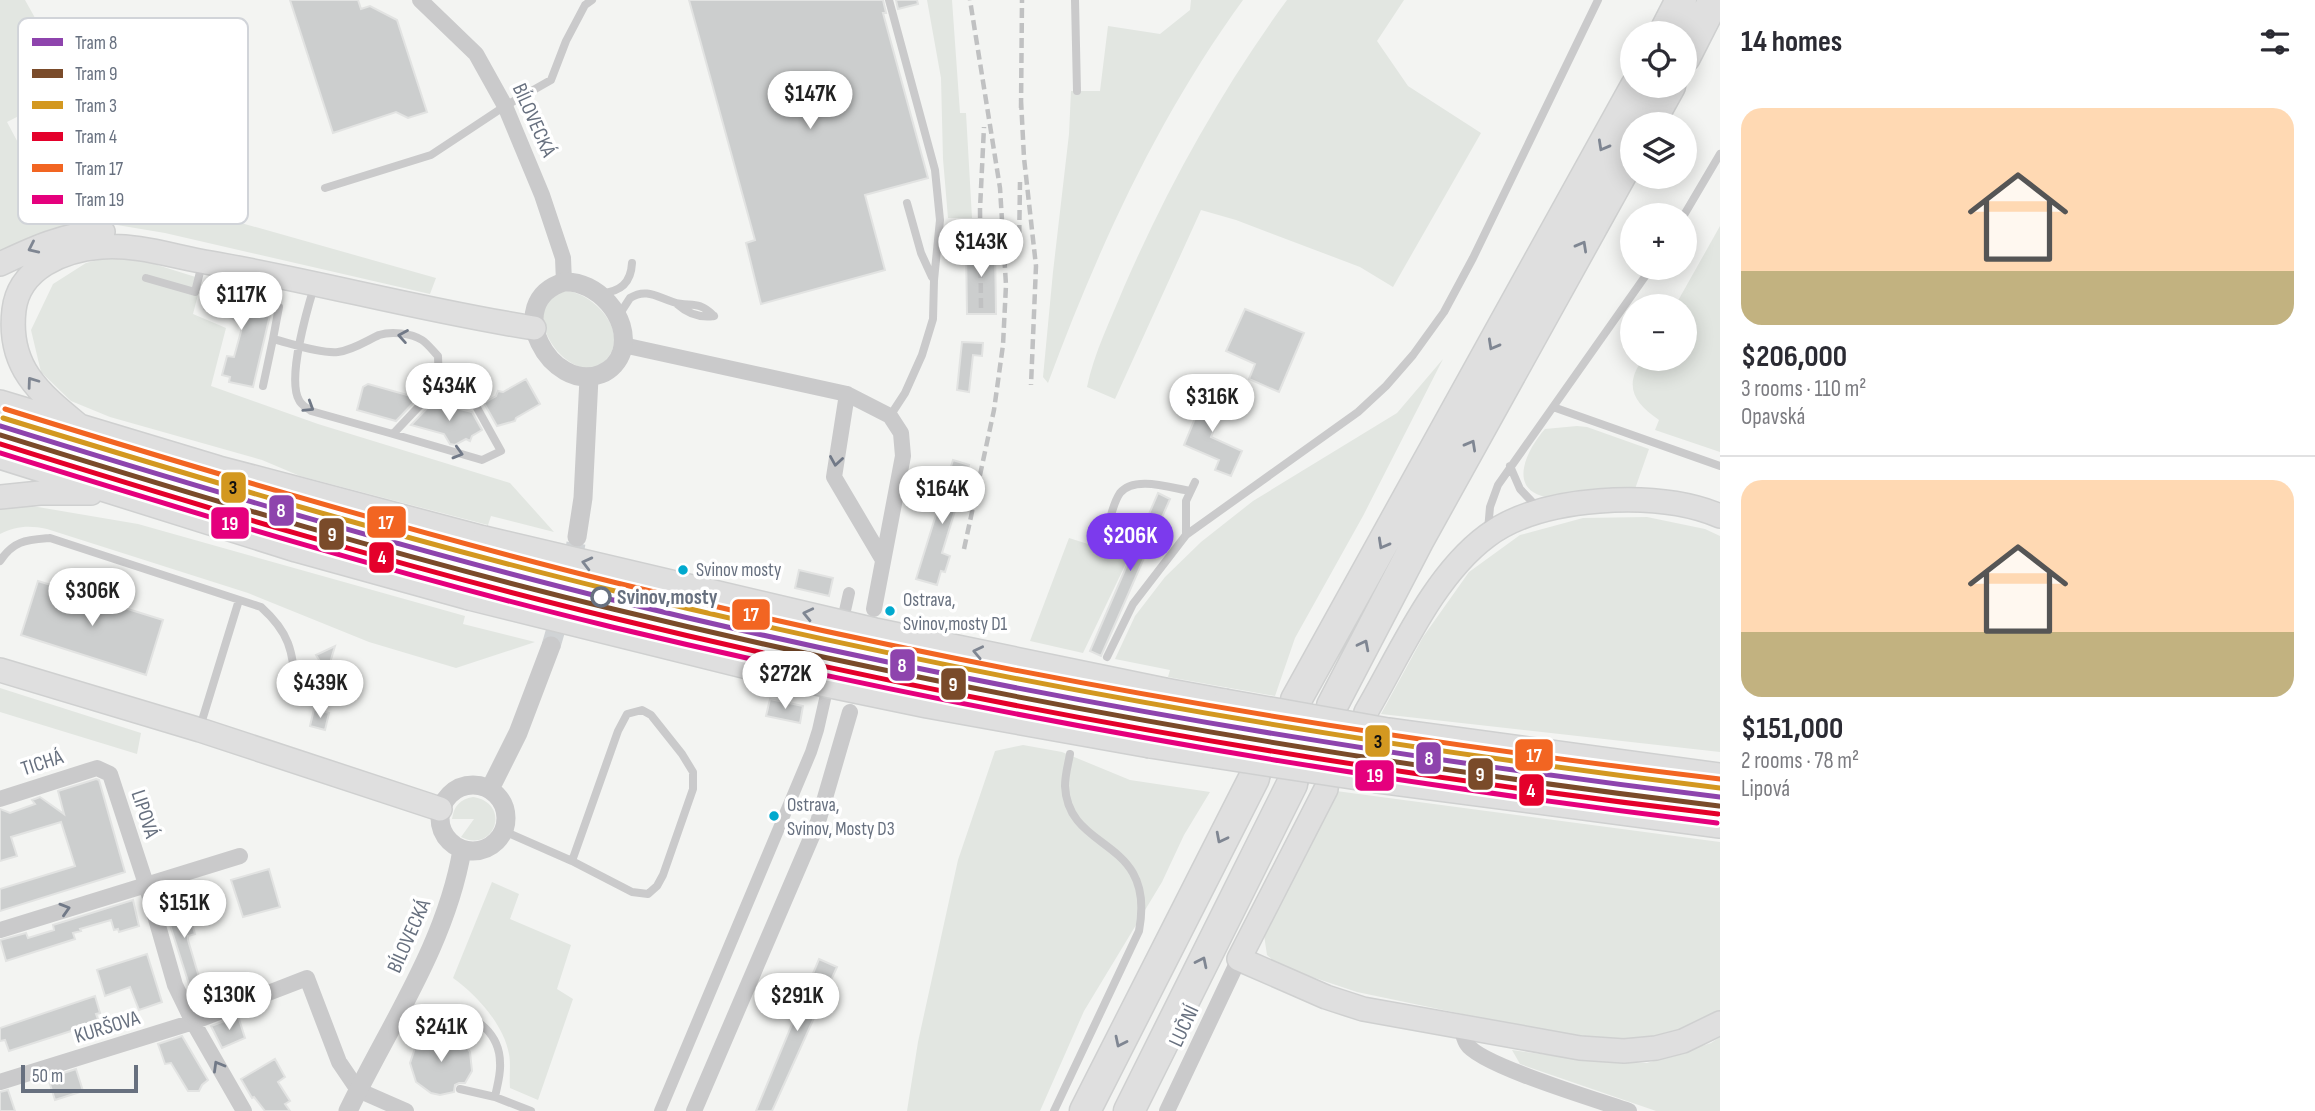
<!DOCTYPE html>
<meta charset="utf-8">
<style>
:root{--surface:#fff;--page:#f7f7f7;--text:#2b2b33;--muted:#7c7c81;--line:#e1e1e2;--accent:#7c3aed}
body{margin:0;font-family:"Sofia Sans Condensed",sans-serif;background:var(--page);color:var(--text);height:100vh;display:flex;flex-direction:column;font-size:26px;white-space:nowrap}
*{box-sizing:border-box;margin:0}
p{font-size:23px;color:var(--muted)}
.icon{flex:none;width:38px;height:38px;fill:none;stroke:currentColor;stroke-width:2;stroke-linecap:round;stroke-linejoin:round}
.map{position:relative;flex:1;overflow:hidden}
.panel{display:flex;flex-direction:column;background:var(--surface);width:595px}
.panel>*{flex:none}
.buttons{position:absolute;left:1620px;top:21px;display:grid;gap:14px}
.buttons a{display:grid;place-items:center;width:77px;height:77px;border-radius:50%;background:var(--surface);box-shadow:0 4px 18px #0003;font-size:35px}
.scale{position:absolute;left:21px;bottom:18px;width:117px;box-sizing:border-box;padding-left:7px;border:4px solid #67707f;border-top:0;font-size:19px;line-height:24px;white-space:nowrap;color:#67707f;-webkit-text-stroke:5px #fff;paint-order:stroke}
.price{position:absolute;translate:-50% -60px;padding:0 16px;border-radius:24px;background:#fff;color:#222;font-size:23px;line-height:46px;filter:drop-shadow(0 2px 4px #0008)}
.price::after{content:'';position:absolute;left:50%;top:42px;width:21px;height:16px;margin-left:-10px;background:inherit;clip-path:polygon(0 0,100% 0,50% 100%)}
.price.on{background:var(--accent);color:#fff}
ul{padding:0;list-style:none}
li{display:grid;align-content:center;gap:14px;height:371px;padding:0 21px}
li+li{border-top:2px solid var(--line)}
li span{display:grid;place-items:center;height:217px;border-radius:21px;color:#555}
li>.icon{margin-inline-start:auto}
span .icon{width:126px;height:126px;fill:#fffc;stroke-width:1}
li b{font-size:30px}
h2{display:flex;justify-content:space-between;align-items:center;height:84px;padding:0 21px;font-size:30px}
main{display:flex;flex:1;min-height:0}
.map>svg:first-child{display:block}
.green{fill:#e2e6e1}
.building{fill:#cccece;stroke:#e2e3e2;stroke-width:2}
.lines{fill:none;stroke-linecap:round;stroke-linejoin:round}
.minor-tunnel{stroke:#d0d3d5;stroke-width:16;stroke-dasharray:16 8;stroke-linecap:butt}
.tertiary-tunnel{stroke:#d0d3d5;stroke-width:19;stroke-dasharray:19 10;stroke-linecap:butt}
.secondary-tunnel{stroke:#d0d3d5;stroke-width:23;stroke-dasharray:23 11;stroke-linecap:butt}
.motorway-tunnel{stroke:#d0d3d5;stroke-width:30;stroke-dasharray:30 15;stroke-linecap:butt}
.secondary-casing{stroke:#cfd0d0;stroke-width:26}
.motorway-casing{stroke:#cfd0d0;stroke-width:33}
.service{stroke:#cacacb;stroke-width:8}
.pedestrian{stroke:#cacacb;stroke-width:12}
.minor{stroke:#cacacb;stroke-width:16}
.tertiary{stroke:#cacacb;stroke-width:19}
.secondary{stroke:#dfdfdf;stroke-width:23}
.motorway{stroke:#dfdfdf;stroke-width:30}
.rail{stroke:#c0c1c2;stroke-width:4.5;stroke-dasharray:10 5;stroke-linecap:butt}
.secondary-bridge-casing{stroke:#cfd0d0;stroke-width:26;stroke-linecap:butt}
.secondary-bridge{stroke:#dfdfdf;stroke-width:23}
.tram-1-casing{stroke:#fff;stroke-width:10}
.tram-2-casing{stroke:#fff;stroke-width:10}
.tram-3-casing{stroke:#fff;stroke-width:10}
.tram-4-casing{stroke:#fff;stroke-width:10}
.tram-5-casing{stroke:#fff;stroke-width:10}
.tram-6-casing{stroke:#fff;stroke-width:10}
.tram-1{stroke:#8e44ad;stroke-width:5}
.tram-2{stroke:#7a4b2a;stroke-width:5}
.tram-3{stroke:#d39820;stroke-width:5}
.tram-4{stroke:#e4002b;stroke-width:5}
.tram-5{stroke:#f26522;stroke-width:5}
.tram-6{stroke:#e5007d;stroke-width:5}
.oneway{stroke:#7f8692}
.oneway2{stroke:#717987}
.bus-dot{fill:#00a9ce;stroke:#fff;stroke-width:2.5}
.stop-dot{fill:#fff;stroke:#67707f;stroke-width:3.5}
.labels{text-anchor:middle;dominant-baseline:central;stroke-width:7;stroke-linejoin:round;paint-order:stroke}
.bus-label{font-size:19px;fill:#67707f;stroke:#fff;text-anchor:start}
.street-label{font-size:21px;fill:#67707f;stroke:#fff}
.stop-label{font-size:21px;font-weight:bold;fill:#67707f;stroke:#fff;text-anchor:start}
.key{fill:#fff;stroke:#d1d4d9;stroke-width:2}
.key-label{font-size:19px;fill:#67707f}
.line-badge{stroke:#fff;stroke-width:2.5}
.badge-label{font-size:19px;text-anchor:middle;font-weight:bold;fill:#fff}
.pale-badge-label{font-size:19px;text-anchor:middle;font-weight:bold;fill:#111}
</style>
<main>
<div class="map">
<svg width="1720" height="1111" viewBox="0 0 1720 1111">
<rect width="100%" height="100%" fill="#f3f4f2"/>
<path class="green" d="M0 0H25L44 34 34 40 66 92 7 122 31 167 127 126 167 202 436 278 430 294 165 233 93 221 48 230 0 252Z
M927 0H952L960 113H966L972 218H948L943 159 941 78Z
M1191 0H1243C1158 117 1098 248 1048 383L1043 377 1053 272 1069 134 1071 91H1100L1108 26 1160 34 1190 10Z
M1287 0H1404L1377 41 1408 86 1481 133 1393 287 1360 267 1236 220 1201 210 1115 399 1087 387C1094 353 1111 319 1124 287 1168 186 1222 89 1287 0Z
M1720 226V452L1655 430 1659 420C1634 403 1623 386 1643 359H1685V306H1675Z
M122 254 202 279 193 314 226 328 211 386 318 424 510 483 554 532 491 516 488 525 300 476 262 460 110 417 71 401 41 372 31 330 53 284 86 263Z
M565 291C592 292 628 329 609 356 578 401 507 307 565 291Z
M1443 359 1363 516 1295 638 1275 696 1168 677 1170 670 1115 659 1135 616 1165 577 1201 542 1253 501 1397 413Z
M1577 426 1587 427 1649 449 1635 489 1584 491 1546 497C1506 489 1528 448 1545 429Z
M26 505 138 524 465 616 463 624 535 642 456 668 369 642 248 593 47 529C29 525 16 526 0 534V509Z
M1647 517 1705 529 1720 536V752L1381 714 1423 637 1469 572 1520 535 1583 518Z
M1069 538 1129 557 1083 653 1030 641Z
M0 688 141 733 137 754 0 712Z
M1023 745 1062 752 1130 780 1210 792 1184 835 1162 882 1084 1011 1040 1111H907L918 1042 958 860 995 751Z
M1336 791 1720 842V1011L1700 1025 1635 1043 1582 1040 1502 1027 1472 1016 1357 992 1279 966 1267 955 1264 935Z
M473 797C512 803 495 854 461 837L474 819H452C454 806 460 799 473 797Z
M492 882 519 894 510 919 571 945 557 989 573 999 538 1100 510 1088C509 1077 511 1064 509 1054 504 1025 476 994 453 978Z
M1720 1037V1111H1656L1520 1064 1512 1050 1577 1059 1647 1063 1711 1043Z"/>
<path class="building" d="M290 0H358L361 9 370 6 397 20 427 112 408 118 396 112 333 133Z
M689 0H883L886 13H883L928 178 865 195 885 270 761 304 746 243 755 240Z
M896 0H917L918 4 898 9Z
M966 244H995L996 314H967Z
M211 283 241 291 270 315 253 387 229 382 230 377 222 375 227 356 234 357 243 324 226 315 204 309Z
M1245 309 1304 333 1279 392 1249 379 1255 364 1226 351Z
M962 342 983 343 982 356 973 355 969 392 957 390Z
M526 379 540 404 516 418 515 421 497 426 484 403 496 396 498 391 503 392Z
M368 384 418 398 396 421 357 410 363 387Z
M1207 389 1227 398 1211 437 1242 451 1231 476 1215 470 1219 460 1184 445Z
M433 402 472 412 482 430 472 436 470 441 466 439 455 445 450 444 444 434 411 425Z
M953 460 969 465 942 553 950 556 945 572 941 571 937 585 916 579Z
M1158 493 1170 499 1101 656 1090 651Z
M799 570 833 578 829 596 795 588Z
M38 581 163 620 146 675 21 635Z
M335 646 327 673 316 655Z
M770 699 803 706 800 723 766 716Z
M314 709 329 713 325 730 310 726Z
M96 779 99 780 125 872 0 911V889L75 866 61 822 11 837 17 856 0 861V809L10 813 35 804 32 800 40 797 64 814 58 791Z
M269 869 280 907 243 917 231 880Z
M184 894 195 934 188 936V940L205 997 194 1000 162 900Z
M133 900 139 926 119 932 118 929 114 930 111 920 80 929 81 931 73 933 75 939 6 961 0 940 26 933 28 938 54 930 53 925Z
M147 954 162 1002 139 1010 130 987 105 996 97 970Z
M819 959 837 967 772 1111H756Z
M95 996 100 1013 96 1014 99 1022 9 1051 5 1040 0 1041V1028Z
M238 1016 245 1038 222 1048 211 1026Z
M446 1033 455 1036 464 1043 470 1052 472 1071 465 1083H459L455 1085 454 1092 440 1095 431 1093 416 1082 410 1063 416 1045 423 1039 433 1034 436 1039H441Z
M182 1036 208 1080 202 1085 199 1091H188L171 1063 165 1064 158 1044Z
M275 1059 285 1077 278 1082 290 1101 285 1104 290 1111H265L254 1097 252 1098 241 1079Z
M76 1069 83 1091 55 1100 48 1078Z
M8 1090 15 1111H0V1092Z"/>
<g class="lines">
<path class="minor-tunnel" d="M853 699 871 622"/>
<path class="tertiary-tunnel" d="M551 646 569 585 577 537"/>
<path class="secondary-tunnel" d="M1326 789 1366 712"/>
<path class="motorway-tunnel" d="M1254 778 1296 700
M1292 784 1332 706"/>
<g class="secondary-casing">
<path id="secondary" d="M0 264C34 248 64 234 103 232
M0 402 219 468 484 538
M82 428C42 395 7 369 14 310 19 268 63 250 101 247 138 244 174 257 211 263 319 282 425 311 534 328
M0 457 296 550 469 598
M0 497 40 493H91
M0 670 200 730 440 809
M1165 690 1225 701
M1366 712C1400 654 1433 576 1487 536 1519 512 1560 504 1599 501 1639 498 1682 500 1720 516
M1388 730 1720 775
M1150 746 1214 756
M1378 781 1720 826
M1326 789 1239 959 1326 997 1363 1009 1580 1048 1624 1051 1656 1048 1683 1041 1720 1023"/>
</g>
<g class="motorway-casing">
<path id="motorway" d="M1664 33 1681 0
M1685 57 1714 0
M1649 124 1670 86
M1296 700 1636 86
M1332 706 1418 541 1633 153
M1085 1111 1254 778
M1129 1111 1292 784"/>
</g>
<path class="service" d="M889 0 935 170 940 220 934 280 933 319 922 355 905 393 890 416
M1075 0 1077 91
M325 188 431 155 505 106 551 80 566 41 585 5 592 0
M907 203 921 253 932 277
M1684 215 1720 154
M146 278 195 292 202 264
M601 293C620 292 631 283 632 263
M677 304C687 313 700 318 714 316
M619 315 630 298C646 288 657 297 673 302 690 308 697 299 714 316
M273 339 279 307
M263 386 273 339C290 343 321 354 338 352 353 350 366 341 379 335 391 331 411 333 422 340 428 344 433 351 438 356L439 385 393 434 311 411C306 407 301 405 299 400 287 379 307 310 314 287
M1553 407 1720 466
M393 434 482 460 501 451 466 388 438 369
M1510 466 1520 489 1537 507
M1107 530C1110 519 1113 503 1120 493 1134 475 1171 488 1190 491
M1488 530 1490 507 1498 485 1651 268
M1186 535V501L1195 482
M0 561C14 540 27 540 50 538L261 607C291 634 292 651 296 689
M1107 657 1133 604 1186 535 1358 412 1386 386 1413 355 1444 312 1473 258 1598 0
M200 727 239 600
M504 831 572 861 632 892 648 894 657 886 663 875 693 789V772L682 754 651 715 642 710 627 714 618 731 572 861
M439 1033 443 1022 449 1015C477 1012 500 1036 500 1063 501 1074 497 1086 495 1097
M460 1089 495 1097 531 1111
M1054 1111 1139 931C1157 836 1068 854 1065 786 1065 775 1068 765 1070 754"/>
<path class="pedestrian" d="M660 1111 811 752 818 730 849 593"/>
<path class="minor" d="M420 0 476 54 505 106 542 195 563 258 564 282
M623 345 847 394 890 416 901 433 903 456 874 609
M847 394 834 477 883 560
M0 799 97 768 110 774 146 884 175 985 193 1022 244 1111
M0 930 240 856
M1461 1028C1463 1033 1464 1040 1467 1044 1479 1065 1600 1101 1629 1111
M0 1082 193 1022 307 978 339 1062 358 1090 406 1111
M694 1111 818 822 850 712
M1167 1111 1239 959"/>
<path class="tertiary" d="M564 282C596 280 631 317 622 351 619 361 611 370 601 374 551 394 500 302 564 282Z
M577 537 583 498 589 378
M440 818a33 33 0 1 1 66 0a33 33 0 1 1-66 0Z
M490 789 518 733 551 646
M348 1111C389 1026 446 944 462 850"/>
<use href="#secondary" class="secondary"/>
<use href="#motorway" class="motorway"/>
<path class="rail" d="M1021 100 1024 158 1036 266 1031 385
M1021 108 1022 0
M1019 250 1020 182
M981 308 980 209 984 127
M964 549 994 410 1003 345 1006 285 1000 188 970 0"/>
<g class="secondary-bridge-casing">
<path id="secondary-bridge" d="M484 538 875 630 1165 690
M469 598 792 678 927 706 1150 746
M1225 701 1388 730
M1214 756 1378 781"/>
</g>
<use href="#secondary-bridge" class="secondary-bridge"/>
<g class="tram-1-casing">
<path id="tram-1" d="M0 426C203 489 407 549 613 600 977 689 1348 752 1720 797"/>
</g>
<g class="tram-2-casing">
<path id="tram-2" d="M0 435C203 498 407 559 613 609 977 697 1347 761 1719 806"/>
</g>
<g class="tram-3-casing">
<path id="tram-3" d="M3 418C205 480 409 541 615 591 978 680 1349 743 1720 788"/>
</g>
<g class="tram-4-casing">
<path id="tram-4" d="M0 444C203 507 406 568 613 618 976 706 1347 770 1718 814"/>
</g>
<g class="tram-5-casing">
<path id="tram-5" d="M5 409C208 472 411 532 617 583 979 672 1349 735 1720 779"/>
</g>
<g class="tram-6-casing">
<path id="tram-6" d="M0 453C203 516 406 577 612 627 976 714 1346 778 1717 823"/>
</g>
<use href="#tram-1" class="tram-1"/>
<use href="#tram-2" class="tram-2"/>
<use href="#tram-3" class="tram-3"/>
<use href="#tram-4" class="tram-4"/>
<use href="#tram-5" class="tram-5"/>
<use href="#tram-6" class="tram-6"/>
</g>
<defs><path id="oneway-chevron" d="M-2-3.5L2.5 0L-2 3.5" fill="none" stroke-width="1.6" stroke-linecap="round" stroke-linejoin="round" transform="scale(1.75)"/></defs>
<g class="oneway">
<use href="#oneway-chevron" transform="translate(1603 146) rotate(119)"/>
<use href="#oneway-chevron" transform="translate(1582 246) rotate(-61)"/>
<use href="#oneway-chevron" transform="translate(33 248) rotate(155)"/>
<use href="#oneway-chevron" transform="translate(1493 345) rotate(119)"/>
<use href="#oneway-chevron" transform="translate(32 382) rotate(-126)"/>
<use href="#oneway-chevron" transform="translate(1471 445) rotate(-61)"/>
<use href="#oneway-chevron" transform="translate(1383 544) rotate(119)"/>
<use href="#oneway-chevron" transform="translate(587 563) rotate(-166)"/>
<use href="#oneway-chevron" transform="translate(808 614) rotate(-167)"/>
<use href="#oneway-chevron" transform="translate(1364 645) rotate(-63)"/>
<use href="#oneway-chevron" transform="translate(978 652) rotate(-168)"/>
<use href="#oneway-chevron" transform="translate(1221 838) rotate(117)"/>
<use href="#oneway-chevron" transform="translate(1202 962) rotate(-64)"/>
<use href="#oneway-chevron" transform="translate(1120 1042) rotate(116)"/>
</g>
<g class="oneway2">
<use href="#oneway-chevron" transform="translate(403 336) rotate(-170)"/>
<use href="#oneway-chevron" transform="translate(309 407) rotate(32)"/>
<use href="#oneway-chevron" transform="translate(458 453) rotate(16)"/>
<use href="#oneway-chevron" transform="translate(836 461) rotate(99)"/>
<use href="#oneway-chevron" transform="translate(65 909) rotate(-17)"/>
<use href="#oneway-chevron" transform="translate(218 1066) rotate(-120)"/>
</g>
<g class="bus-dot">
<circle cx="683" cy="570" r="6"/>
<circle cx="890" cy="611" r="6"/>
<circle cx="774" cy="816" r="6"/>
</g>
<circle class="stop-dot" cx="601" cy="597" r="9"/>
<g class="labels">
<g class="bus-label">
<text x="696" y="570">Svinov mosty</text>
<text x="903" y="600">Ostrava,<tspan x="903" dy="24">Svinov,mosty D1</tspan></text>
<text x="787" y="805">Ostrava,<tspan x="787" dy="24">Svinov, Mosty D3</tspan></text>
</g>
<g class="street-label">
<text transform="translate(534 120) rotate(66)">BÍLOVECKÁ</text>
<text transform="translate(42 763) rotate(-18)">TICHÁ</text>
<text transform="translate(145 814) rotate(72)">LIPOVÁ</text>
<text transform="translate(409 936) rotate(-66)">BÍLOVECKÁ</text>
<text transform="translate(1184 1026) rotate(-65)">LUČNÍ</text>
<text transform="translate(107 1027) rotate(-17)">KURŠOVA</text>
</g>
<g class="stop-label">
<text x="617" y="597">Svinov,mosty</text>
</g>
</g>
<rect x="18" y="18" width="230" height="206" rx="10" class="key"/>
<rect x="32" y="38" width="31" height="8" fill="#8e44ad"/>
<rect x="32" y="69" width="31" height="9" fill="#7a4b2a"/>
<rect x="32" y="101" width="31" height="8" fill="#d39820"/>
<rect x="32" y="132" width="31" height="9" fill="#e4002b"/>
<rect x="32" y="164" width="31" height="8" fill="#f26522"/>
<rect x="32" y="195" width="31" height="9" fill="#e5007d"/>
<g class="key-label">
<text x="75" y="49">Tram 8</text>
<text x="75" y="80">Tram 9</text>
<text x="75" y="112">Tram 3</text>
<text x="75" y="143">Tram 4</text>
<text x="75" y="175">Tram 17</text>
<text x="75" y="206">Tram 19</text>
</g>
<g class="line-badge">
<rect x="220" y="471" width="27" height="33" rx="7" fill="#d39820"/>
<rect x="268" y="494" width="27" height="33" rx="7" fill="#8e44ad"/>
<rect x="366" y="505" width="41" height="34" rx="7" fill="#f26522"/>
<rect x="210" y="506" width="40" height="34" rx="7" fill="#e5007d"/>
<rect x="318" y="517" width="27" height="34" rx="7" fill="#7a4b2a"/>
<rect x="368" y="541" width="27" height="33" rx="7" fill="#e4002b"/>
<rect x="731" y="598" width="40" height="33" rx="7" fill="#f26522"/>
<rect x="889" y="648" width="27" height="34" rx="7" fill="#8e44ad"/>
<rect x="940" y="667" width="27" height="34" rx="7" fill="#7a4b2a"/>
<rect x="1364" y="724" width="27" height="34" rx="7" fill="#d39820"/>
<rect x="1514" y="738" width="40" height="34" rx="7" fill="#f26522"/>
<rect x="1415" y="741" width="27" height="34" rx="7" fill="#8e44ad"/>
<rect x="1467" y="757" width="27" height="34" rx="7" fill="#7a4b2a"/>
<rect x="1354" y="759" width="41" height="33" rx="7" fill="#e5007d"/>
<rect x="1518" y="773" width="27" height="34" rx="7" fill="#e4002b"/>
</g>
<g class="badge-label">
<text x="281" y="517">8</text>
<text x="386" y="529">17</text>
<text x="230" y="530">19</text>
<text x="332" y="541">9</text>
<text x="382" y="564">4</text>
<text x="751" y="621">17</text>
<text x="902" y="672">8</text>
<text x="953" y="691">9</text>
<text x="1534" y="762">17</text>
<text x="1429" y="765">8</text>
<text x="1480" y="781">9</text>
<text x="1375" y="782">19</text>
<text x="1531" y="797">4</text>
</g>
<g class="pale-badge-label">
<text x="233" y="494">3</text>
<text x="1378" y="748">3</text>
</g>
</svg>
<div class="buttons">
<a><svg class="icon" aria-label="locate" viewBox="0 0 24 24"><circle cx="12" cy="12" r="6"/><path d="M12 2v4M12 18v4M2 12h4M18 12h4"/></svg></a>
<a><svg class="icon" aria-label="layers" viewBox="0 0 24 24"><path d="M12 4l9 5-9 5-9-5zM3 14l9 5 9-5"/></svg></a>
<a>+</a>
<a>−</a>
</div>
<div class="scale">50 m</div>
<b class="price" style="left:810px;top:131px">$147K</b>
<b class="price" style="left:981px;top:279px">$143K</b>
<b class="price" style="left:241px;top:332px">$117K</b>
<b class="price" style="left:449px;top:423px">$434K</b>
<b class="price" style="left:1212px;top:434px">$316K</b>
<b class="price" style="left:942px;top:526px">$164K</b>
<b class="price on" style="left:1130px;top:573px">$206K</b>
<b class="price" style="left:92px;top:628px">$306K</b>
<b class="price" style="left:785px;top:711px">$272K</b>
<b class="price" style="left:320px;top:720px">$439K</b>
<b class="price" style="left:184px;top:940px">$151K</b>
<b class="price" style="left:229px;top:1032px">$130K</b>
<b class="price" style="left:797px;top:1033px">$291K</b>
<b class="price" style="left:441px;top:1064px">$241K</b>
</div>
<section class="panel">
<h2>14 homes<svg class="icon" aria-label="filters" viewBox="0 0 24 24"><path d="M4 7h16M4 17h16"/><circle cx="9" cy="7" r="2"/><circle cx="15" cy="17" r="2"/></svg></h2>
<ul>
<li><span style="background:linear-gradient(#ffd9b3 75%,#c2b280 0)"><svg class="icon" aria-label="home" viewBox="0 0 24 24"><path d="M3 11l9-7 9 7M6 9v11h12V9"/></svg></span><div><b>$206,000</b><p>3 rooms · 110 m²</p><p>Opavská</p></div></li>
<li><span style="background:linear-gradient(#ffd9b3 70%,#c2b280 0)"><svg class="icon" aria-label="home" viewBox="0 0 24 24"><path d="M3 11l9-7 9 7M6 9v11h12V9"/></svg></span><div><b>$151,000</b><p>2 rooms · 78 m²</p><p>Lipová</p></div></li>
</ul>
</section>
</main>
